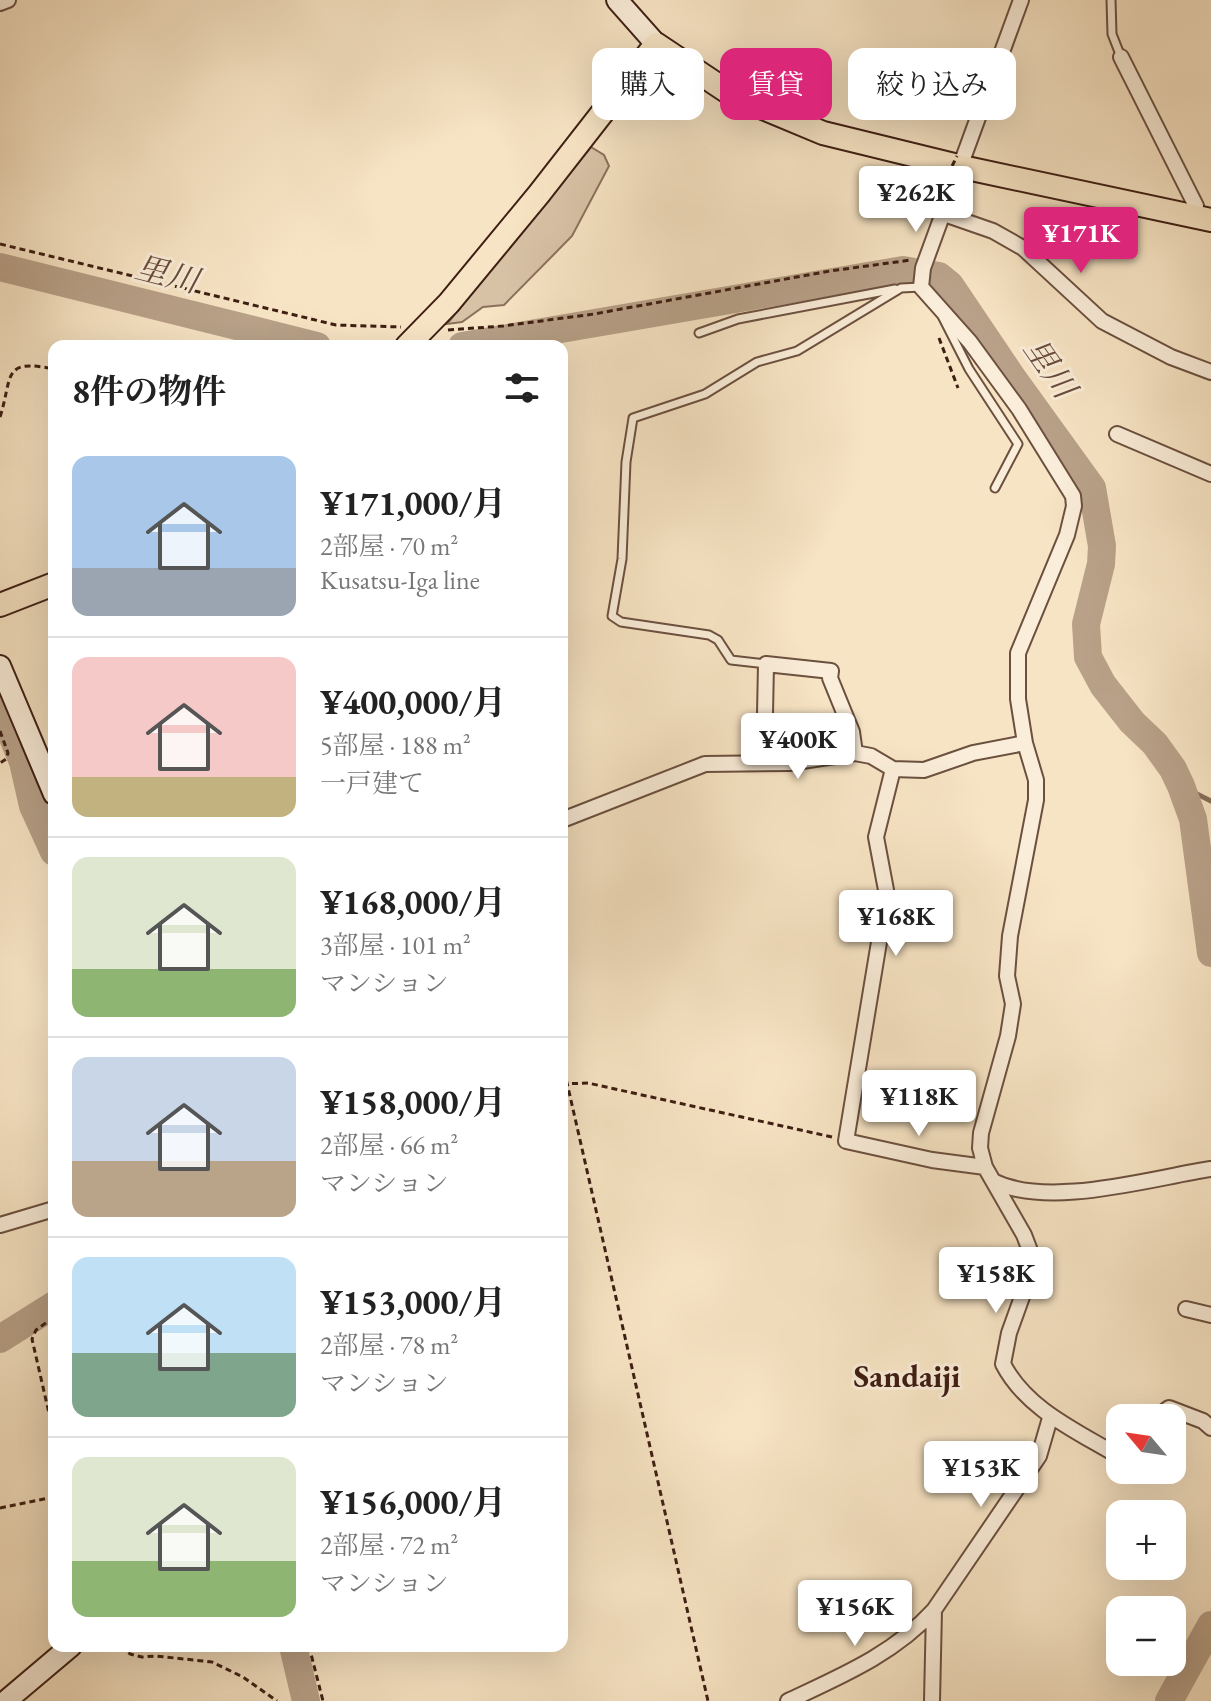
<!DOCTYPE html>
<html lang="ja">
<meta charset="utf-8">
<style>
:root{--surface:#fff;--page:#f2f2f2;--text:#222;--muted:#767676;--line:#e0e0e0;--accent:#db2777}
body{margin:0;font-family:"EB Garamond","Noto Serif JP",serif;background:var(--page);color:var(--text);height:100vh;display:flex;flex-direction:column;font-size:30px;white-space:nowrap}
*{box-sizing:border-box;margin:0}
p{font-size:26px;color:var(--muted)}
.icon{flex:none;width:44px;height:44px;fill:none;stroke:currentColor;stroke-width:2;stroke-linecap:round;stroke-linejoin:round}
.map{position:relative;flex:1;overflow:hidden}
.sheet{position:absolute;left:48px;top:340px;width:520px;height:1312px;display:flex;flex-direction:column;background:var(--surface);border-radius:16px;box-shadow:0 8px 32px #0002}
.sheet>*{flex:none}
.guide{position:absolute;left:592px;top:48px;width:498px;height:72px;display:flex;gap:16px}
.needle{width:52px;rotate:299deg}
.buttons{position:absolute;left:1106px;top:1404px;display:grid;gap:16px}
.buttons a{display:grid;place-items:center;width:80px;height:80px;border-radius:16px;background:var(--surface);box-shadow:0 8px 32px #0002;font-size:40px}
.price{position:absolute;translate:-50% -68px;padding:0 18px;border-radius:8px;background:#fff;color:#222;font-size:26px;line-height:52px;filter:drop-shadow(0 2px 4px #0008)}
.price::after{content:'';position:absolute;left:50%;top:48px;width:24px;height:18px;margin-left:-12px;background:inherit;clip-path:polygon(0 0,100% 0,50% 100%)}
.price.on{background:var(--accent);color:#fff}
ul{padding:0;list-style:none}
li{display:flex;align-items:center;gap:24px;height:200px;padding:0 24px}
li+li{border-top:2px solid var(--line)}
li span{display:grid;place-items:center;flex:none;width:224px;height:160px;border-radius:16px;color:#555}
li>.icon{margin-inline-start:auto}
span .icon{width:96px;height:96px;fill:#fffc;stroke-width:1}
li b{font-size:34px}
h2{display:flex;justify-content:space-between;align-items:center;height:96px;padding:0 24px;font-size:34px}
.tag{padding:0 28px;border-radius:16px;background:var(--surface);box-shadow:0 8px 32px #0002;font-size:28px;line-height:72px}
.tag.on{background:var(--accent);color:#fff}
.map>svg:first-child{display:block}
.green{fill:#d8c2a6;stroke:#8b705c;stroke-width:2}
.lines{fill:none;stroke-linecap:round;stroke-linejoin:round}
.stream{stroke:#876d59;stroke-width:5}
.river{stroke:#b8a188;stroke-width:28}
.lane-casing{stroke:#6c503f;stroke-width:11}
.street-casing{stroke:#6c503f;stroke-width:18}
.secondary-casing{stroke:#3e1e13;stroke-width:24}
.primary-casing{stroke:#3e1e13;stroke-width:26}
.path{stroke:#3e1e13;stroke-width:3;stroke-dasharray:6 4;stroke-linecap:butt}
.lane{stroke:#faedd9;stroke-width:7}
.street{stroke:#faedd9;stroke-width:14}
.secondary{stroke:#faedd9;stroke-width:20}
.primary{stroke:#f7e4c4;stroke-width:22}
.path-bridge{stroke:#3e1e13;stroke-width:3;stroke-dasharray:6 4;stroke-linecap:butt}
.labels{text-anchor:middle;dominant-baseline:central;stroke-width:6;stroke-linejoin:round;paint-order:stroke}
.water-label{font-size:32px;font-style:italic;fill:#694c3c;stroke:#faedd9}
.neighbourhood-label{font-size:32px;font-weight:bold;fill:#3e1e13;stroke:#faedd9}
</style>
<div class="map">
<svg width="1211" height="1701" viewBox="0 0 1211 1701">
<rect width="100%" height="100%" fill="#f7e4c4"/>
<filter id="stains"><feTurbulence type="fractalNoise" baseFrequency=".0025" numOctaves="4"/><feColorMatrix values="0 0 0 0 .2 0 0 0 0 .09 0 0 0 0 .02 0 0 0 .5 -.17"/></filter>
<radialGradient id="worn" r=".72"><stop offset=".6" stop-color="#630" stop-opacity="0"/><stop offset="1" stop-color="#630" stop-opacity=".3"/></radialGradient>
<path class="green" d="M591 147 604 155 609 166 572 236 504 305 483 307 462 322 447 324Z"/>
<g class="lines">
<path class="stream" d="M1181 786 1211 801"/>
<path class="river" d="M0 267 317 346
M462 346 903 270 939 276 950 285 1014 380 1092 488 1102 546 1101 564 1086 624 1088 657 1103 685 1132 722 1155 744 1173 769 1181 786 1193 819 1211 953
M0 706 23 762 33 806 54 852
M0 1339 54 1305
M293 1646 306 1701
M1169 1701 1211 1625"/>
<g class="lane-casing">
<path id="lane" d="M1111 0 1112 34 1121 57
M943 318 969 369 1018 444 995 488
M699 333 738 319 895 289
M766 664 731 660 718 640 709 635 621 622 612 616 622 559 626 462 633 418 705 394 757 362 797 351 901 288 921 287"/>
</g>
<g class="street-casing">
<path id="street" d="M1021 0 923 268 921 287 970 342 1019 409 1073 496 1074 506 1067 535 1018 653V699L1025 743 1036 780V800L1010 936 1007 976 1013 1004 1008 1036 981 1133 980 1148 985 1167 1024 1235 1032 1256 1027 1283 1009 1333 1003 1364C1027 1410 1077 1431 1120 1457
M0 3 8 0
M1121 57 1196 206 1193 217
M944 214 993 231 1023 248 1102 321 1171 357 1211 372
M1117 434 1211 474
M764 763 766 664 831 671 830 678 852 732 855 753
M893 769 876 837 886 890 884 912 846 1141 932 1160 985 1167
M562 820 705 764 789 763 855 753 871 756 893 769 924 770 973 753 1025 743
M993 1181C1049 1209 1151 1178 1211 1169
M0 1225 54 1209
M1186 1309 1211 1315
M1156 1418 1169 1408 1203 1421 1211 1428
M788 1701C841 1676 894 1654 934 1610L1039 1456 1050 1418
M932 1701 934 1610"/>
</g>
<g class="secondary-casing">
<path id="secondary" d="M617 0 656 44
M0 666 54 794
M6 1701 71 1646"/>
</g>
<g class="primary-casing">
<path id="primary" d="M407 346 449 303 539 194 656 44 734 96 823 133 962 167 1211 220
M0 605 54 584"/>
</g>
<path class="path" d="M0 244 336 325 401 327
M448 330 503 326 594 314 830 271 911 260
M939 338 958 388
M0 417C13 377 1 358 54 369
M0 731 8 753 6 759 0 763
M562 1061 708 1701
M562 1084 588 1083 832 1137
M54 1317 36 1330 32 1339 54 1435
M0 1508 54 1497
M121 1646 130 1654 142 1657 156 1656 212 1662 243 1677 277 1701
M309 1646 323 1701"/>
<use href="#lane" class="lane"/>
<use href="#street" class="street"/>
<use href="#secondary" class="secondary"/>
<use href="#primary" class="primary"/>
<path class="path-bridge" d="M939 193 957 156"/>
</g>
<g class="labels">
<g class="water-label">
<text transform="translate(167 274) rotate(14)">里川</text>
<text transform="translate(1050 368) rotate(55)">里川</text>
</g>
<g class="neighbourhood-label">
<text x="907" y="1376">Sandaiji</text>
</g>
</g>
<rect width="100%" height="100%" filter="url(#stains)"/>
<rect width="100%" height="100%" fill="url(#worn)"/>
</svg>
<div class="buttons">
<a><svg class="needle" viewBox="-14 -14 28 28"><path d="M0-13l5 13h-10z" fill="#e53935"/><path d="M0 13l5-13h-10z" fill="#767676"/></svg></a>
<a>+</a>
<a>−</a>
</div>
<b class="price" style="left:916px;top:234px">¥262K</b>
<b class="price on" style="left:1081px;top:275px">¥171K</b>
<b class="price" style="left:798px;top:781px">¥400K</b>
<b class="price" style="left:896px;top:958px">¥168K</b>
<b class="price" style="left:919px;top:1138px">¥118K</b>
<b class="price" style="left:996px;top:1315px">¥158K</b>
<b class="price" style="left:981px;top:1509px">¥153K</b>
<b class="price" style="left:855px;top:1648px">¥156K</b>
<div class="guide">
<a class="tag">購入</a>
<a class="tag on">賃貸</a>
<a class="tag">絞り込み</a>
</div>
<section class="sheet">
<h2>8件の物件<svg class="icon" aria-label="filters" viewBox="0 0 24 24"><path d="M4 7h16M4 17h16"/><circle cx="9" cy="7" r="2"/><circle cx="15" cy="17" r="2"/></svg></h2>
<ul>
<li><span style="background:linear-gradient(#a9c7e8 70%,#9aa5b1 0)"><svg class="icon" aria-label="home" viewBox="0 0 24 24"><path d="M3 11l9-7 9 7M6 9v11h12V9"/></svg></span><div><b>¥171,000/月</b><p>2部屋 · 70 m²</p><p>Kusatsu-Iga line</p></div></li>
<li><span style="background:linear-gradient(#f6c9c9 75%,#c2b280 0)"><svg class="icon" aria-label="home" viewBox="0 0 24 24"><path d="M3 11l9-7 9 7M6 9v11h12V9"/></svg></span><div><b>¥400,000/月</b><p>5部屋 · 188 m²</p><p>一戸建て</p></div></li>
<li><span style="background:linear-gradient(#dfe7d0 70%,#8fb573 0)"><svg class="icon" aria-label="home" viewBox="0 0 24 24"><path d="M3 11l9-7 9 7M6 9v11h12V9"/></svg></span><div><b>¥168,000/月</b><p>3部屋 · 101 m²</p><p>マンション</p></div></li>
<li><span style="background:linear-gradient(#c9d6e8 65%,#b9a48a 0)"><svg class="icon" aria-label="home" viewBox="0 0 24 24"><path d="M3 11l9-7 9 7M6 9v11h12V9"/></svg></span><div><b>¥158,000/月</b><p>2部屋 · 66 m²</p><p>マンション</p></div></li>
<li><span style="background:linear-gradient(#bfe0f5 60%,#7fa58c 0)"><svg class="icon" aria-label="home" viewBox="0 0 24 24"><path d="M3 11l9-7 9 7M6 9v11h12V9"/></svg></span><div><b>¥153,000/月</b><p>2部屋 · 78 m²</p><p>マンション</p></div></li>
<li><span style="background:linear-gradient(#dfe7d0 65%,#8fb573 0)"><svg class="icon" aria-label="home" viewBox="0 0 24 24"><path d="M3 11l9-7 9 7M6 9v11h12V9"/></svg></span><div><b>¥156,000/月</b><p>2部屋 · 72 m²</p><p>マンション</p></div></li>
</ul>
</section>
</div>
